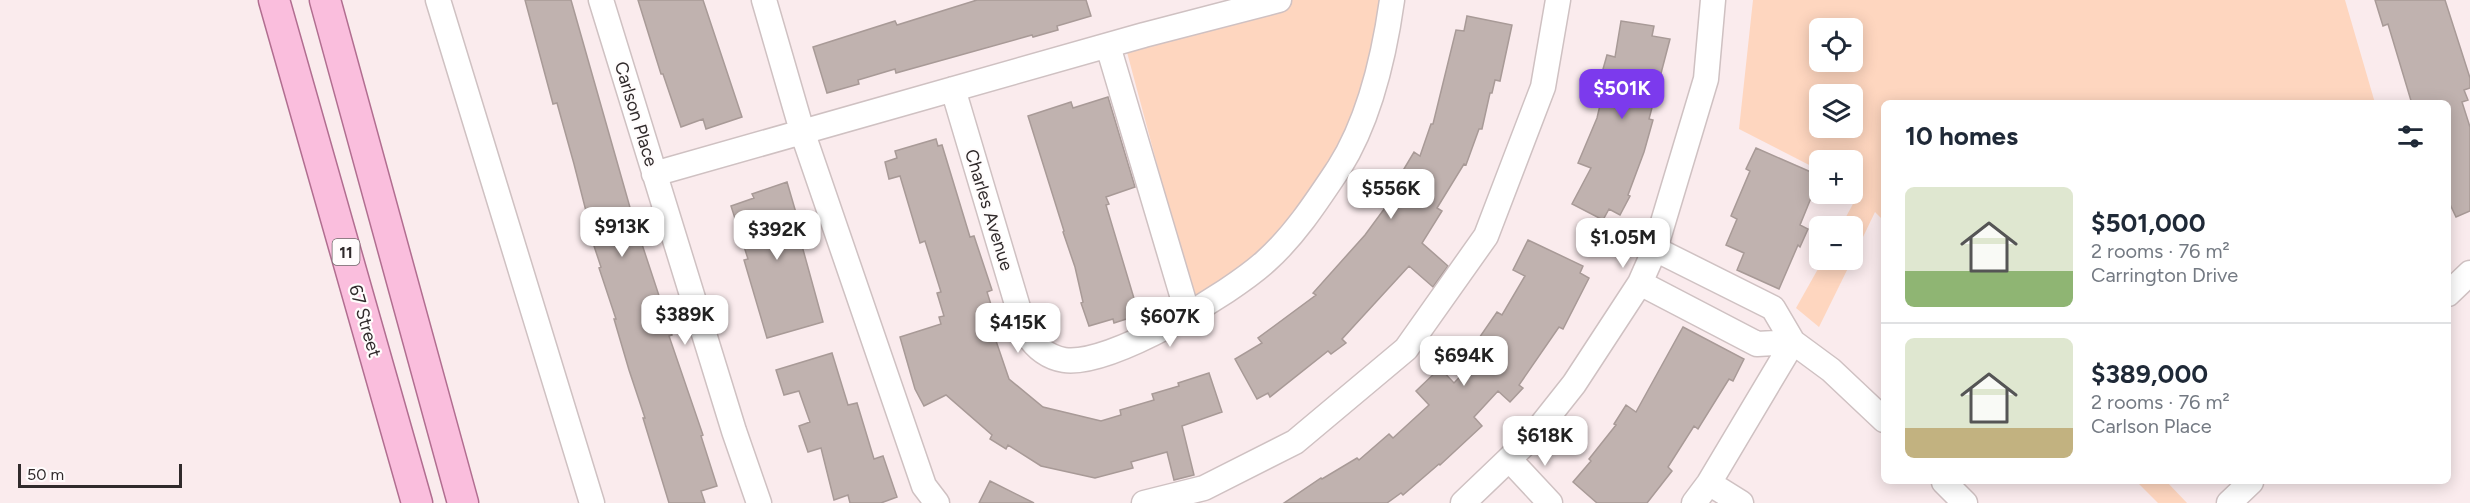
<!DOCTYPE html>
<meta charset="utf-8">
<style>
:root{--surface:#fff;--page:#f2f2f3;--text:#1f2937;--muted:#747a83;--line:#e0e1e3;--accent:#7c3aed}
body{margin:0;font-family:Figtree,sans-serif;background:var(--page);color:var(--text);height:100vh;display:flex;flex-direction:column;font-size:22px;white-space:nowrap}
*{box-sizing:border-box;margin:0}
p{font-size:20px;color:var(--muted)}
.icon{flex:none;width:33px;height:33px;fill:none;stroke:currentColor;stroke-width:2;stroke-linecap:round;stroke-linejoin:round}
.map{position:relative;flex:1;overflow:hidden}
.side{position:absolute;left:1881px;top:100px;width:570px;height:384px;display:flex;flex-direction:column;background:var(--surface);border-radius:9px;box-shadow:0 3px 15px #0003}
.side>*{flex:none}
.controls{position:absolute;left:1809px;top:18px;display:grid;gap:12px}
.controls a{display:grid;place-items:center;width:54px;height:54px;border-radius:9px;background:var(--surface);box-shadow:0 3px 15px #0003;font-size:30px}
.scale{position:absolute;left:18px;bottom:15px;width:164px;box-sizing:border-box;padding-left:6px;border:3px solid #302a2b;border-top:0;font-size:16px;line-height:21px;white-space:nowrap;color:#302a2b;-webkit-text-stroke:4px #fffcfc;paint-order:stroke}
.price{position:absolute;translate:-50% -51px;padding:0 14px;border-radius:12px;background:#fff;color:#222;font-size:20px;line-height:39px;filter:drop-shadow(0 2px 3px #0008)}
.price::after{content:'';position:absolute;left:50%;top:36px;width:18px;height:14px;margin-left:-9px;background:inherit;clip-path:polygon(0 0,100% 0,50% 100%)}
.price.selected{background:var(--accent);color:#fff}
ul{padding:0;list-style:none}
li{display:flex;align-items:center;gap:18px;height:150px;padding:0 24px}
li+li{border-top:2px solid var(--line)}
li span{display:grid;place-items:center;flex:none;width:168px;height:120px;border-radius:9px;color:#555}
li>.icon{margin-inline-start:auto}
span .icon{width:72px;height:72px;fill:#fffc;stroke-width:1}
li b{font-size:26px}
h2{display:flex;justify-content:space-between;align-items:center;height:72px;padding:0 24px;font-size:26px}
.map>svg:first-child{display:block}
.green{fill:#fed6bf;fill-rule:evenodd}
.building{fill:#c0b2af;stroke:#a89a97;stroke-width:1.5}
.lines{fill:none;stroke-linecap:round;stroke-linejoin:round}
.minor-casing{stroke:#cfc1c2;stroke-width:27}
.major-casing{stroke:#b16e90;stroke-width:33}
.minor{stroke:#fff;stroke-width:24}
.major{stroke:#fabedd;stroke-width:30}
.labels{text-anchor:middle;dominant-baseline:central;stroke-width:4.5;stroke-linejoin:round;paint-order:stroke}
.shield{fill:#fffcfc;stroke:#6e696a;stroke-width:1.5}
.shield-label{font-size:16px;font-weight:bold;fill:#302a2b}
.street-label{font-size:18px;fill:#302a2b;stroke:#fffcfc}
</style>
<div class="map">
<svg width="2470" height="503" viewBox="0 0 2470 503">
<rect width="100%" height="100%" fill="#faebed"/>
<path class="green" d="M1279 0H1392L1365 115 1300 226 1196 310 1124 41Z
M1753 0H2345L2375 103 1884 104V221L1875 212 1853 258 1852 226H1841L1860 191 1853 187 1852 160H1820L1819 170 1739 129ZM1820 28H1852V62H1820ZM1852 94V128H1820V94Z
M1823 260H1852L1819 327 1796 308Z
M2137 482H2167L2187 503H2158Z"/>
<path class="building" d="M525 0H571L631 211 672 335 669 336 703 435 701 436 717 486 701 491 705 503H669L643 418H645L629 370 614 319H616L599 268 601 267 584 216 587 215 574 164 557 103 553 104Z
M638 0H703L742 117 706 129 703 119 681 127 663 74H661Z
M977 0H1086L1091 16 1057 26 1058 30 1033 37 1032 35 896 73 895 69 858 80 859 84 827 93 813 47 895 21 897 25Z
M2375 0H2445L2470 78V88L2464 90 2468 100 2462 102 2470 127V211L2456 217 2448 200V104H2412L2388 24 2383 26Z
M1467 16 1512 25 1500 81 1495 80 1492 93H1490L1482 129H1479L1466 165 1464 164 1437 208 1442 211 1422 243 1448 266 1433 287 1409 266 1342 339 1346 343 1331 354 1328 351 1270 397 1268 393 1257 399 1235 359 1262 343 1258 338 1316 295 1313 293 1365 235 1393 197 1389 195 1398 179 1414 152 1420 156 1431 124H1433L1456 30 1464 31Z
M1621 21 1654 26 1652 36 1670 39 1649 119 1653 120 1644 152 1628 195 1630 196 1620 215 1609 209 1603 220 1572 204 1591 168 1578 163 1597 118 1604 88 1598 87 1607 55 1615 57Z
M1108 97 1135 187 1106 197 1109 204 1106 205 1139 315 1114 323 1113 319 1089 326 1081 303 1083 302 1075 267 1063 232 1064 231 1028 116 1071 102 1073 108Z
M936 139 938 146 942 145 970 237 974 236 992 290 987 292 999 330 993 332 1009 379 1043 407 1101 421 1121 415 1120 410 1154 400 1152 394 1179 386 1178 383 1209 373 1222 412 1182 426 1194 475 1174 480 1167 452 1131 462 1133 468 1095 478 1041 466 1008 445 1006 449 990 439 992 435 946 395 924 406 915 389 900 337 941 324 939 317 944 316 937 293 941 292 925 241 920 243 900 176 889 179 885 162 897 158 895 151Z
M1756 148 1820 176 1800 225 1808 229 1800 247 1798 245 1779 289 1737 270 1744 253 1726 245 1737 219 1731 216 1750 171 1746 169Z
M787 182 799 223 796 224 823 322 767 338 744 260 748 259 731 206 754 198 752 194Z
M1528 240 1583 266 1580 273 1589 278 1563 329 1559 327 1519 385 1523 388 1510 402 1498 391 1474 417 1482 426 1440 465 1439 464 1403 495 1401 493 1387 503H1284L1321 478 1322 479 1357 458 1359 460 1389 434 1393 438 1429 405 1416 391 1440 368 1454 383 1487 348 1477 341 1497 312 1502 315 1525 276 1513 270Z
M1683 327 1744 359 1733 381 1729 379 1698 429 1694 426 1668 467 1672 471 1647 503H1597L1573 482 1591 461 1589 459 1616 425 1614 424 1626 405 1636 412Z
M832 353 848 405 857 403 874 459 883 456 897 497 881 503H850L848 495 834 500 821 448 808 452 799 426 810 422 799 391 784 395 776 370Z
M990 481 1034 503H979Z"/>
<g class="lines">
<g class="minor-casing">
<path id="minor" d="M438 0 592 503
M601 0 734 431 759 503
M764 0 802 131 924 486 937 503
M1108 46 1188 315
M953 89 1025 331C1034 346 1046 357 1064 360 1110 367 1231 293 1266 261 1295 235 1317 201 1339 168 1370 119 1384 57 1392 0
M654 174 1144 35 1279 0
M1655 249 1773 308 1793 342 1831 370 1884 420
M1640 283 1757 344 1793 342
M2448 294 2470 273
M1510 460 1550 503
M1944 482 1965 503
M1709 483 1741 503
M1144 503 1204 488 1295 442 1406 349 1486 236 1543 87 1558 0
M1463 503 1532 437 1574 384 1640 283 1655 249 1706 79 1713 0
M1694 503 1709 483 1793 342
M2229 503 2251 482"/>
</g>
<g class="major-casing">
<path id="major" d="M274 0 417 503
M325 0 463 503"/>
</g>
<use href="#minor" class="minor"/>
<use href="#major" class="major"/>
</g>
<g class="labels">
<rect class="shield" x="332.5" y="239" width="27" height="26" rx="4.5"/>
<g class="shield-label">
<text x="346" y="252">11</text>
</g>
<g class="street-label">
<text transform="translate(636 114) rotate(73)">Carlson Place</text>
<text transform="translate(989 210) rotate(73)">Charles Avenue</text>
<text transform="translate(365 321) rotate(74)">67 Street</text>
</g>
</g>
</svg>
<div class="controls">
<a><svg class="icon" aria-label="locate" viewBox="0 0 24 24"><circle cx="12" cy="12" r="6"/><path d="M12 2v4M12 18v4M2 12h4M18 12h4"/></svg></a>
<a><svg class="icon" aria-label="layers" viewBox="0 0 24 24"><path d="M12 4l9 5-9 5-9-5zM3 14l9 5 9-5"/></svg></a>
<a>+</a>
<a>−</a>
</div>
<div class="scale">50 m</div>
<b class="price selected" style="left:1622px;top:120px">$501K</b>
<b class="price" style="left:1391px;top:220px">$556K</b>
<b class="price" style="left:622px;top:258px">$913K</b>
<b class="price" style="left:777px;top:261px">$392K</b>
<b class="price" style="left:1623px;top:269px">$1.05M</b>
<b class="price" style="left:685px;top:346px">$389K</b>
<b class="price" style="left:1170px;top:348px">$607K</b>
<b class="price" style="left:1018px;top:354px">$415K</b>
<b class="price" style="left:1464px;top:387px">$694K</b>
<b class="price" style="left:1545px;top:467px">$618K</b>
<section class="side">
<h2>10 homes<svg class="icon" aria-label="filters" viewBox="0 0 24 24"><path d="M4 7h16M4 17h16"/><circle cx="9" cy="7" r="2"/><circle cx="15" cy="17" r="2"/></svg></h2>
<ul>
<li><span style="background:linear-gradient(#dfe7d0 70%,#8fb573 0)"><svg class="icon" aria-label="home" viewBox="0 0 24 24"><path d="M3 11l9-7 9 7M6 9v11h12V9"/></svg></span><div><b>$501,000</b><p>2 rooms · 76 m²</p><p>Carrington Drive</p></div></li>
<li><span style="background:linear-gradient(#dfe7d0 75%,#c2b280 0)"><svg class="icon" aria-label="home" viewBox="0 0 24 24"><path d="M3 11l9-7 9 7M6 9v11h12V9"/></svg></span><div><b>$389,000</b><p>2 rooms · 76 m²</p><p>Carlson Place</p></div></li>
</ul>
</section>
</div>
